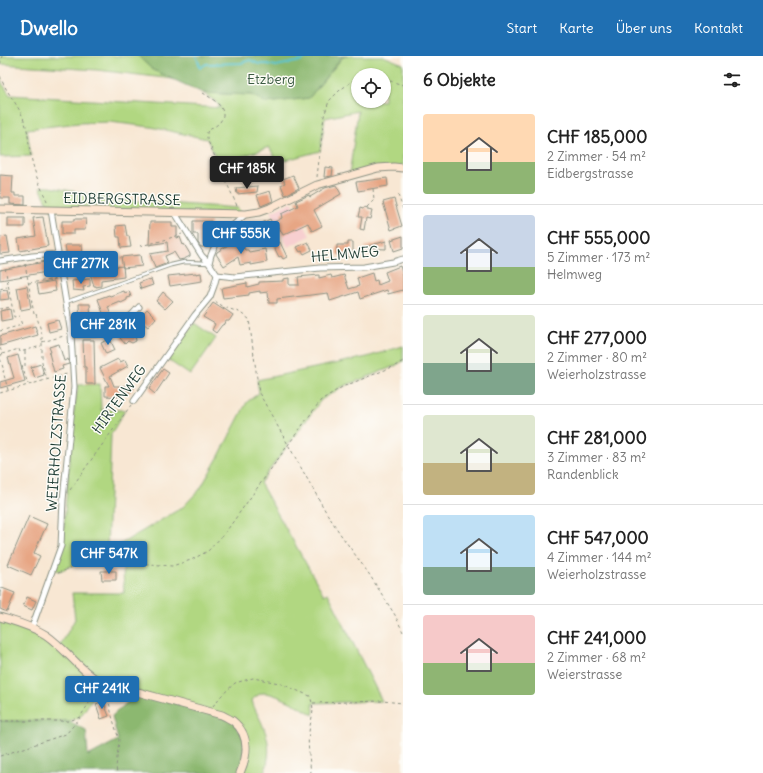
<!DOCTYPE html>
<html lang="de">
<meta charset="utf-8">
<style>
:root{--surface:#fff;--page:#f6f6f6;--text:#222;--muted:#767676;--line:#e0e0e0;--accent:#1f6fb2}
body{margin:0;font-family:Delius,sans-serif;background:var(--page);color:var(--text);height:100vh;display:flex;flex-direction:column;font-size:15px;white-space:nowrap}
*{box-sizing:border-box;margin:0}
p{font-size:13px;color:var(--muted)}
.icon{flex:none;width:22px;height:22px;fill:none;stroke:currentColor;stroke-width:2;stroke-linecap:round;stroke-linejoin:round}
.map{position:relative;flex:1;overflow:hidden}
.details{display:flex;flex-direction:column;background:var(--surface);width:360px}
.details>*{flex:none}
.buttons{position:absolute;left:351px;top:12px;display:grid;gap:8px}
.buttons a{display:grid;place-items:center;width:40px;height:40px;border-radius:50%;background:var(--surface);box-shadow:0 1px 3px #0004;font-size:20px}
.price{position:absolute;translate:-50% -34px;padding:0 9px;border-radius:4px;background:var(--accent);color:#fff;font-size:13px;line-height:26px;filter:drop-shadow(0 1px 2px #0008)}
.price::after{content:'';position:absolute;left:50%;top:24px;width:12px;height:9px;margin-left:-6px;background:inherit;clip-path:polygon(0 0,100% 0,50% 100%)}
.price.selected{background:#222;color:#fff}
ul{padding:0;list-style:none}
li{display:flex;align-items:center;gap:12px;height:100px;padding:0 20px}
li+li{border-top:1px solid var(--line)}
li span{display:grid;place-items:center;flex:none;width:112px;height:80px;border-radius:4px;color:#555}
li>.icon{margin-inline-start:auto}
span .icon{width:48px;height:48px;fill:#fffc;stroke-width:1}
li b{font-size:17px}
h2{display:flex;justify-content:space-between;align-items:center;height:48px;padding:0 20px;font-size:17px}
header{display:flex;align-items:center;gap:24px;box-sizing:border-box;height:56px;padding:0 20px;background:var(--accent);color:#fff}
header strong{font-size:19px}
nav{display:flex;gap:22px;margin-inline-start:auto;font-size:14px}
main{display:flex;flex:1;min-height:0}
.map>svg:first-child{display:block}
.built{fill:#f7cfd0}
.green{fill:#b1d781;stroke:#688a5a;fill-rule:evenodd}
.forest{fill:#8cb86f;stroke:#567a52}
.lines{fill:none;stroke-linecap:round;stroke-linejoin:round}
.stream{stroke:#58c5d0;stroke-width:2}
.building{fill:#e7a684}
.lane-casing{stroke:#8c9284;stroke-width:4.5}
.street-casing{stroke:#8c9284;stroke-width:7}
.secondary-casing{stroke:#8c9284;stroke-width:9}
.path{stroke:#8c9284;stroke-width:1;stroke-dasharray:3 3;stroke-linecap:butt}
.lane{stroke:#fff;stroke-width:2.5}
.street{stroke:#fff;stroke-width:5}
.secondary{stroke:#fde5d0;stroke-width:7}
.labels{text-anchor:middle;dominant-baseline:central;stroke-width:3;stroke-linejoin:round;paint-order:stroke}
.park-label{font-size:14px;fill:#3c5c43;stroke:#fdfcf7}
.street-label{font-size:14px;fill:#1f3d34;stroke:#fdfcf7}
</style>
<header>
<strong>Dwello</strong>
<nav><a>Start</a><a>Karte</a><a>Über uns</a><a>Kontakt</a></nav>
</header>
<main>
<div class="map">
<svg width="403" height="717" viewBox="0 0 403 717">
<rect width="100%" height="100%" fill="#fdfcf7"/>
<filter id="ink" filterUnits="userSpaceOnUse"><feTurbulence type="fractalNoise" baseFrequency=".025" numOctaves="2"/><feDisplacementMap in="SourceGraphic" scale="8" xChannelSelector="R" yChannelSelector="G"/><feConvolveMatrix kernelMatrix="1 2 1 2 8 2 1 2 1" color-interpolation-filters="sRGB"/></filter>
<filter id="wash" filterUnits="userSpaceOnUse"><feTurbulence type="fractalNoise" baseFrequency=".012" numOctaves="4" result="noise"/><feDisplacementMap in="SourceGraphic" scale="16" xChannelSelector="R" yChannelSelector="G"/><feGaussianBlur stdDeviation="0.9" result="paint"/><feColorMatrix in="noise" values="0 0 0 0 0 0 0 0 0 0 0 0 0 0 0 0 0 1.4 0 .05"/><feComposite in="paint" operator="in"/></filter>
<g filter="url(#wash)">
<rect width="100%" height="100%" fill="#f8e7d3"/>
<path class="built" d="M292 146 310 180 288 191 271 156Z"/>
<path class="green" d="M0 0H138L153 14 173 23 97 14 0 8Z
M348 0H383L403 8V112L394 111 349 120 358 55 325 62 320 95 278 106 269 91 219 109 207 83 151 71 110 66 79 67 27 73 31 100 0 101V20L2 27 10 39 221 52 215 45 203 37 252 39 266 47 309 42 343 1ZM358 19H384V45H358Z
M40 131H50L121 144 238 152 241 158 51 154Z
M194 267 216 282 190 319 168 304Z
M403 290V305L395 310 342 331 321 344 260 427 324 539 328 537 382 645 313 647 314 655 313 659C303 652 274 636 263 637 259 638 255 641 252 644 253 650 256 655 259 661 269 681 272 697 264 717H240L241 673 104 627 100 631 80 661 69 665H0V563L32 573 59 592 75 563 72 537H124L123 508 86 507 100 498 59 515 56 514V512L62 491 73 361 78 329 100 328 101 354H125L111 378 107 496 183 451 200 433 219 400 247 346 259 337 257 324 367 301Z"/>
<path class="forest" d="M138 0H348L342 1 309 42 266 47 252 39 203 37 153 14Z
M139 636 233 665 245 684 240 717H0V665H69L86 674 88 700 118 684 112 660Z"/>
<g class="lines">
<path class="stream" d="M196 0 199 7 200 12 206 8 241 7 250 4 259 8H267L276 10 301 5 309 0"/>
</g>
<g id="blocks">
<path class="building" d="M325 111 333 112 332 120 326 121H324Z
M0 119 13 120 12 137H15V140H25V149L10 148V142H0Z
M293 119 299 132 285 139 281 129 285 127 283 123Z
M387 122 388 130 358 135 356 126Z
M336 129 341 138 314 154 322 170 312 175 308 167 283 179 279 171 267 177 262 167 270 163 272 167 282 162 281 158 298 150 296 145 309 139 310 141 325 132Z
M258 130 257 136 237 138 236 132Z
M270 135 273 145 261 150 257 139Z
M394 143 402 170 391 174 383 146Z
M364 151 368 152V154L372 155 370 163 366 162 364 174 360 173 362 161H358L360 152 363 153Z
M43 161 48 190 20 195 18 183 36 180 33 162Z
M8 162H25V171H8Z
M74 163H86L85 174H74V178H62V165H74Z
M193 165H211V174L215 175V180H214V185L210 191H201L198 187V178H193Z
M150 166H172V171H177V182L180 181 183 189 184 188 190 198V200L184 203 179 204 174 196 165 200 168 207 155 212 150 198 168 195 167 186 149 189Z
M254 167 255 170 261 168 262 178 251 183 249 178 243 181 240 173Z
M125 169 127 180H129L131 191 121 192 120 181H117L116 170Z
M7 180 10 197 0 198V181Z
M403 180V192L394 195 391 184Z
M238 183 245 194H248L249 196 265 193 267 206 251 209V207L240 209 238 201 224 210 216 198 217 196Z
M386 185V193L365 192V191Z
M280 186 287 201 283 203 281 200 279 201 274 191H275L274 189Z
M308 186 312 194 304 198 302 195 300 196 297 191Z
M348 186H353V201H347V198L337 199V189H348Z
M65 189H82L83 200 67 201Z
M140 199 142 210 123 212 121 201Z
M96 200 99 213 123 210 124 221 101 224V230L96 231V230H94L89 214 86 202Z
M45 206 47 216 0 224V214Z
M400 210 403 220V234L388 238 387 234 360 243 358 236 330 245 328 237 277 243V247H269L268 236 260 237V235L249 237V239L223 242 221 232 247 227V231L259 228V226L283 225V223L289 222V229H299L298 221 319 219V222L331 219 332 222 344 219 349 233 359 230 357 222 372 217 374 225 377 224 378 229 388 225 385 216Z
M196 217V218L201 217 202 225 170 230 168 220Z
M90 223V230L83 231 84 235 73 234 72 225Z
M149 223V224L151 223 153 229 141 233 139 227Z
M54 225 56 235 39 238 37 228Z
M27 230 31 252 21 254 17 232Z
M7 234 9 243 0 244V235Z
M124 235 125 237 129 235 131 241 127 242V244L121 247 120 246 118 247 108 251 114 269 109 271 101 262 103 261 102 258 103 257 98 243 109 239 110 240Z
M163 236 173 245 165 253 156 245Z
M213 247 224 254 223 252 233 259 229 265H226L225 268 222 269 216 277 212 274 215 268 203 261Z
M79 248H90L91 265H94V271H91V273H80Z
M10 253 12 263 1 265 0 255Z
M147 253 156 262 148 271 138 263Z
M58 264 61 273 49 276 47 267Z
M35 270 38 279 0 290V280Z
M133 270 138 276 135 279 136 285 132 287 128 285 125 288 120 282Z
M110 283 115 294 106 298 101 287Z
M83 284H94L95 328H86V311H84Z
M59 288 64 305 68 303 69 308 62 310 63 313 54 316 49 297 51 296 49 291Z
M18 299 25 325 0 332V326L14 322 8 302Z
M118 303 120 306 125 304 128 310 110 320 114 330H127L130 326 135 330 129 337 122 331V341L105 340V330H109L100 312Z
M41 308 44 319 35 322 31 311Z
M163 313 169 317 155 338 149 333Z
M29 460 47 468 34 497 40 500 31 519 8 509Z
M101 515H116V524H102Z
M2 532 15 537 7 556 0 553V537Z
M27 541 36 545 32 554 23 550Z
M103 645 109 660 101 663 96 648Z"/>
</g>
</g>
<g filter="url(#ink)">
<use href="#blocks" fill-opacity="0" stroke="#8c9284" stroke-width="1"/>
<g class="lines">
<g class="lane-casing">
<path id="lane" d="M66 246 171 209 184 206 209 207"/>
</g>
<g class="street-casing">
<path id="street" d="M0 205 32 200 58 198
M209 207C213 184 229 173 246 158
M217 219 235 221 320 212 364 211 393 206 403 203
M71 278C84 278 100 280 112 274 123 269 131 260 139 251
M134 345 195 259 210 241 214 230 217 219 209 207 202 200 175 157
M32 571 61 490 63 444 74 331 71 278 51 154"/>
</g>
<g class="secondary-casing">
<path id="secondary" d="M0 153 246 158 259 156 270 152 317 129 378 112 394 111 403 112
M0 561C16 566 32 570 46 579 65 592 78 612 97 624 102 626 107 628 112 629L222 659C226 661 230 663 233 665 250 679 248 699 240 717"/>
</g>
<path class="path" d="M0 8 2 0
M366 19H367
M0 20C6 37 20 50 25 67 29 77 28 89 31 100 34 117 41 132 48 147
M384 23 403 29
M203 37C213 43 230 53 220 66 217 70 211 72 207 76V83L238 152
M317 121 324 60 329 45 340 34 358 21
M398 139 403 153
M367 151 374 144 373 132
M140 190 161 185 182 178
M25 208 34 258
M0 214 45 205
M29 227 56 223
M0 233 7 231
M215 245 224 251 239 256 249 263 259 337 326 456 341 479 369 518 395 559 403 576
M0 253 11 251
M36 258 42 278V306L47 323
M0 275 22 269 19 260 14 261 5 211
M42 286 64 280
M0 292 2 297 0 302 4 315H3L8 334
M25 295V310H22L28 328
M2 298 19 293 20 296 41 290
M0 337 67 318
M70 434C90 405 111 377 131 349
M58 517 87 505 125 506 172 510 191 504 208 495 225 477 288 389 321 344 342 331 395 310 403 305
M111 636 109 646 112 660 119 684 116 711 117 717
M313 647 382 645 403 647
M213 650 221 640 235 627 253 622 279 627 310 640C316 657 311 660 309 676 307 687 310 707 311 717
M0 665H69L80 661 99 632
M0 700 66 678 80 662"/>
<use href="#lane" class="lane"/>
<use href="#street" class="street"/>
<use href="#secondary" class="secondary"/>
</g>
</g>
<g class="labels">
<g class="park-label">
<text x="271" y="23">Etzberg</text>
</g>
<g class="street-label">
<text transform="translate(122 143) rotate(1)">EIDBERGSTRASSE</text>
<text transform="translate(345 198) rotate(-5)">HELMWEG</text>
<text transform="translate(119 343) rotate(-54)">HIRTENWEG</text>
<text transform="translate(56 387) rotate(-86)">WEIERHOLZSTRASSE</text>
</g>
</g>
</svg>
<div class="buttons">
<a><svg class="icon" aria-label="locate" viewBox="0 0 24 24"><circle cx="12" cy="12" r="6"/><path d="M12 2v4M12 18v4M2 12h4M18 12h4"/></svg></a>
</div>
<b class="price selected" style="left:247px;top:134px">CHF 185K</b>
<b class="price" style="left:241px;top:199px">CHF 555K</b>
<b class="price" style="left:81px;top:229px">CHF 277K</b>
<b class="price" style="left:108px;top:290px">CHF 281K</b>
<b class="price" style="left:109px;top:519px">CHF 547K</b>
<b class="price" style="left:102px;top:654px">CHF 241K</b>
</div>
<section class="details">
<h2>6 Objekte<svg class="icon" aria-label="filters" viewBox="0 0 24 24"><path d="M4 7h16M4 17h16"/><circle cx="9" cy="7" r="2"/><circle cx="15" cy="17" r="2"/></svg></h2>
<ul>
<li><span style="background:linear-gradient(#ffd9b3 60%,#8fb573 0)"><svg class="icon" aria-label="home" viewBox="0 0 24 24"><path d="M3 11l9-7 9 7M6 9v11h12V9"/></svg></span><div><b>CHF 185,000</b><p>2 Zimmer · 54 m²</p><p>Eidbergstrasse</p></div></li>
<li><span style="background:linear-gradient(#c9d6e8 65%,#8fb573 0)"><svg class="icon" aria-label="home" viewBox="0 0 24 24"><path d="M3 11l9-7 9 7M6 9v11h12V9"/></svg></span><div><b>CHF 555,000</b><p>5 Zimmer · 173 m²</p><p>Helmweg</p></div></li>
<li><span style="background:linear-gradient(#dfe7d0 60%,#7fa58c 0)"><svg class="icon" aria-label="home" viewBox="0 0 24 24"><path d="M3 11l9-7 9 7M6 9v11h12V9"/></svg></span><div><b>CHF 277,000</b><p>2 Zimmer · 80 m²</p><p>Weierholzstrasse</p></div></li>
<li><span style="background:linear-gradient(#dfe7d0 60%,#c2b280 0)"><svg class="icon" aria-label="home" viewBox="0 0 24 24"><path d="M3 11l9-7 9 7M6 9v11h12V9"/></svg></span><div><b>CHF 281,000</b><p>3 Zimmer · 83 m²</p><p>Randenblick</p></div></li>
<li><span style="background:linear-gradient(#bfe0f5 65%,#7fa58c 0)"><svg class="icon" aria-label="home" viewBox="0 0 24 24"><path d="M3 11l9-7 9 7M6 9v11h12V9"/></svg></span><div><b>CHF 547,000</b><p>4 Zimmer · 144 m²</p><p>Weierholzstrasse</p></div></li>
<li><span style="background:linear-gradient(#f6c9c9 60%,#8fb573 0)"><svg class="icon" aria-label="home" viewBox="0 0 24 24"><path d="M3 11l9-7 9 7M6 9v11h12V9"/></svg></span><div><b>CHF 241,000</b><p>2 Zimmer · 68 m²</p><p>Weierstrasse</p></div></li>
</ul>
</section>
</main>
